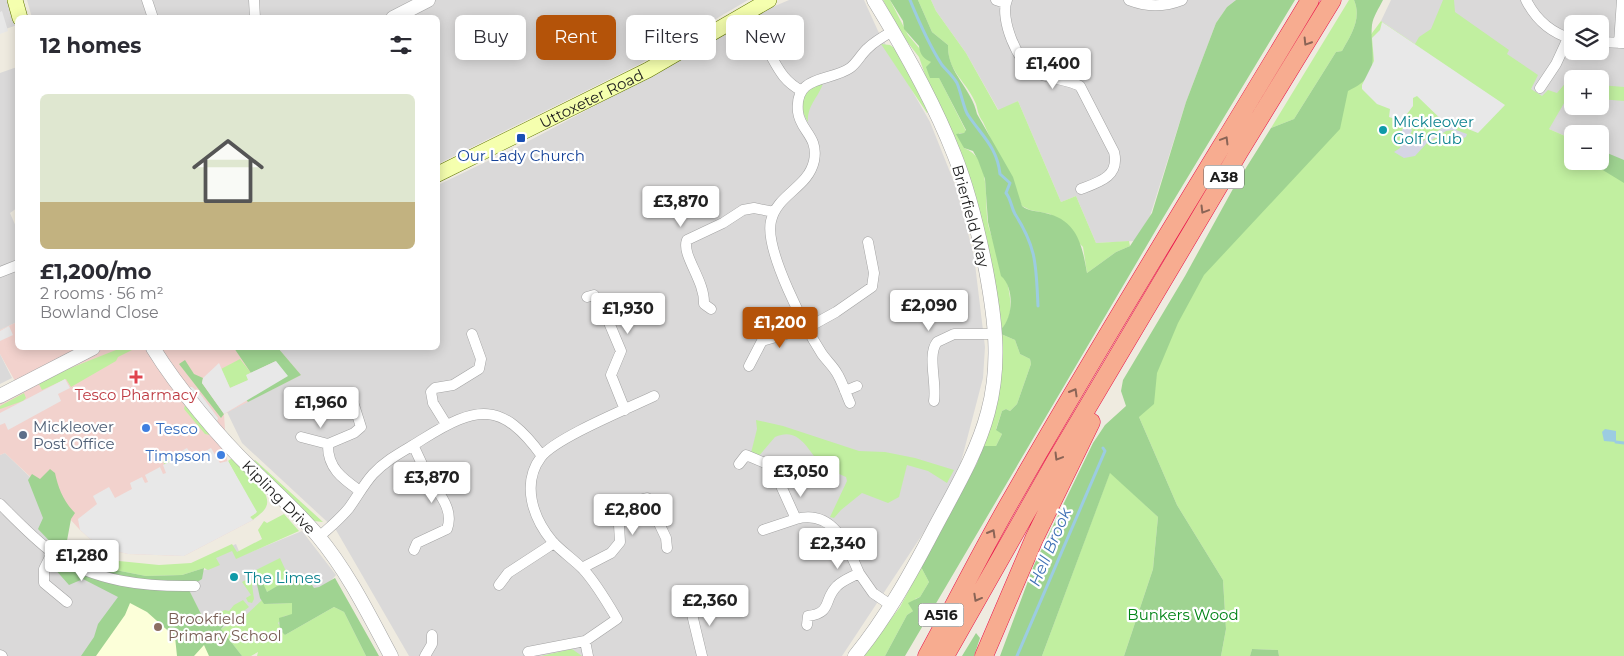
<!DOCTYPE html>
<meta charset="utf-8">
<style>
:root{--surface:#fff;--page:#f7f7f7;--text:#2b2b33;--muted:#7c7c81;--line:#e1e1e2;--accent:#b45309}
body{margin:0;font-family:Montserrat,sans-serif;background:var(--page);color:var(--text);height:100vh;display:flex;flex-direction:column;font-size:19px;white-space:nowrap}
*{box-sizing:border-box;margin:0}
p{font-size:16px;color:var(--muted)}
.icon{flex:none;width:28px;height:28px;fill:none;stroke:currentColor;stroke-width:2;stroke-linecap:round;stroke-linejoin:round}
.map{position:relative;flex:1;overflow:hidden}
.sheet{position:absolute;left:15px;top:15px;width:425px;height:335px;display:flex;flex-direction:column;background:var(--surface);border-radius:8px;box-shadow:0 2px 12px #0003}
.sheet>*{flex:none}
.banner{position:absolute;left:455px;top:15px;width:475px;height:45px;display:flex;gap:10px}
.buttons{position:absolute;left:1564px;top:15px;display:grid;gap:10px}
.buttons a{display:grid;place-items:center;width:45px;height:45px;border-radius:8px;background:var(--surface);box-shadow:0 2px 12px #0003;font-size:25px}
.price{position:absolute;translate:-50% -42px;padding:0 11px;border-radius:5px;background:#fff;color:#222;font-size:16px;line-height:32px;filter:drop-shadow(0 1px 2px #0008)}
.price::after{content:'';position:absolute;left:50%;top:30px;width:15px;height:11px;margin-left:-8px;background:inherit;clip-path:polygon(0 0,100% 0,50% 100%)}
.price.selected{background:var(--accent);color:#fff}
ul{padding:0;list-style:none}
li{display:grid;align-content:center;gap:10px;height:265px;padding:0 25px}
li+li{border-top:1px solid var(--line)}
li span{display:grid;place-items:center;height:155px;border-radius:8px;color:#555}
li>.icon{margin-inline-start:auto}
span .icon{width:90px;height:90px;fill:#fffc;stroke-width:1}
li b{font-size:21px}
h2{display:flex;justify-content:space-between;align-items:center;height:60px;padding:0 25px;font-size:21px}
.chip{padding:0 18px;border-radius:8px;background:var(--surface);box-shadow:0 2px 12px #0003;font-size:18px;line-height:45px}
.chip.selected{background:var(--accent);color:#fff}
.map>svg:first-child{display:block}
.residential{fill:#dad9d9;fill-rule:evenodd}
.commercial{fill:#f2d2cd}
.education{fill:#fcffd9}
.grass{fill:#c1efa0}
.forest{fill:#9fd391}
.parking{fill:#e8e8e8}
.plaza{fill:#d6d5e5}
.water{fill:#9ccce1}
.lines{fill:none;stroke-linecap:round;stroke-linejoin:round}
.stream{stroke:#9ccce1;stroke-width:3}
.minor-casing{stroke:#a3a3a3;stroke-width:11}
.tertiary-casing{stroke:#a3a3a3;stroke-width:15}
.secondary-casing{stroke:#607600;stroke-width:16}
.trunk-casing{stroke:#e8124a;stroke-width:19}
.minor{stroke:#fff;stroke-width:10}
.tertiary{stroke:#fff;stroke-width:14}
.secondary{stroke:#f5ffae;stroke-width:15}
.trunk{stroke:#f7ac90;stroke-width:18}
.oneway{stroke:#8a6456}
.culture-dot{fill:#0f9aa8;stroke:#fff;stroke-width:2}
.transit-dot{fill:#1a4fb4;stroke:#fff;stroke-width:2}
.health-dot{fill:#e0444e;stroke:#fff;stroke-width:2}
.shop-dot{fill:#3f7fe0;stroke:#fff;stroke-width:2}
.service-dot{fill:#5c6f8a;stroke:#fff;stroke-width:2}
.education-dot{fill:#8d6e63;stroke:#fff;stroke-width:2}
.labels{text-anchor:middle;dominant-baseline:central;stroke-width:4.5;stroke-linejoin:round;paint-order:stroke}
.shield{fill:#fff;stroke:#606060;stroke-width:1}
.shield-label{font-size:14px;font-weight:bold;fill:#1c1c1c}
.street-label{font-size:15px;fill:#1c1c1c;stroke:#fff}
.culture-label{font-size:15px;fill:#0d838f;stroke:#fff;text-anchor:start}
.transit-label{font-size:15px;fill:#164399;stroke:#fff}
.health-label{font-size:15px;fill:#be3a42;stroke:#fff}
.service-label{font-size:15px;fill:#4e5e75;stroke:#fff;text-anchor:start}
.shop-label{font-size:15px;fill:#366cbe;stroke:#fff;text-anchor:start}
.park-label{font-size:15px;fill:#008416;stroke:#fff}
.education-label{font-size:15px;fill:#785e54;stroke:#fff;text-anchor:start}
.water-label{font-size:16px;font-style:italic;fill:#4071b5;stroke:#fff}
</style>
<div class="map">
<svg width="1624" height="656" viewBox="0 0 1624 656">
<rect width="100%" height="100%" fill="#efebe0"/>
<path class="residential" d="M0 0H9L17 25 0 31Z
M27 0H748L638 65 438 164V18H32Z
M789 0H864L878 31 930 122 956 187 974 256 985 347 983 378 955 485 842 656H409L336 530 242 443 227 412 300 375 278 348H438V185L525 143 675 63 768 9Z
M931 0H1236L1227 7 1216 23 1186 102 1150 216 1135 241 1096 243 1076 196 1061 202 1018 101 999 111 966 53 936 11Z
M1391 0H1624V161L1600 151V134H1572V139L1549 129 1505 105 1381 21ZM1572 24H1600V51H1572ZM1572 79H1600V106H1572Z
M17 67V208L10 213 17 229V322L0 330V73Z
M0 354 12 378 0 384Z
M5 453 30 477 66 530 56 556 125 598 89 656H0V455Z
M302 531 336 575 288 628 248 656H233L176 581 218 565 214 554 236 544 241 556Z"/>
<path class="commercial" d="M17 322 18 348H278L301 375 224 414 227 460 253 520 184 556 128 554 115 551 90 539 80 530 38 484 5 453 0 455V402L20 390 0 354V330Z"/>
<path class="education" d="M125 598 232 656H89Z"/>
<path class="grass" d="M883 0H890L908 35 931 62 966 131 964 133H959L964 148C992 158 984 201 988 224 994 251 1026 308 1001 329L934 101 919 57 901 34Z
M918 0H931L936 11 966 53 998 110 1018 101 1061 202 1076 196 1096 243 1129 241 1130 246 1116 252 1087 273 1083 247 1050 214 1030 210 1022 206 983 122C978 115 978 111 976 104 967 81 947 72 948 45L932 32Z
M1349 0H1354C1362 19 1351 35 1342 51L1336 52 1294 119 1271 128Z
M1443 0H1454L1455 12 1509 50 1507 54 1538 75 1531 89 1542 96 1548 90 1557 93 1568 80 1572 81V98H1567L1549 129 1572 139V161H1624V656H1279L1278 650 1252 649 1250 656H1221L1226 629 1223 580 1177 505 1139 417 1165 325 1201 270 1306 163 1349 64 1381 21 1415 44 1419 37 1431 29Z
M881 44 890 45 896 49 929 111 927 113Z
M823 83C819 97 807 105 808 122 796 103 803 90 823 83Z
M1600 85 1624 87V101L1600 99Z
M1001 334 1015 340 1020 354 1030 359 1031 364 1017 404 1010 411 1006 409 1002 411 996 429 1002 434 996 446H983Z
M121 348H136L118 357 116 361 71 387 66 379 42 390 39 384 68 369Z
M240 359 251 373 247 375 249 380 230 388 221 369Z
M24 393 26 398 23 401 0 409V406Z
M186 401 215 436 205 434 184 409Z
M756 420 783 426 859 451 885 452 915 458 954 470 947 483 928 471 907 465 899 497 888 503 862 493 841 510 834 518 830 517 847 481 846 477C837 473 825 468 818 461 806 447 798 427 775 437L758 457 751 453 757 429Z
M176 452H180L182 456 165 465 162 460Z
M232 458C242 468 274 492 266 507 264 512 257 516 253 520L250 517 256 513 228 461Z
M255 460 323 522 314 521 254 461Z
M1110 472 1158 517 1153 569 1124 656H1042Z
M284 514 299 531 236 559 232 551 216 558 220 565 208 570 204 568 182 575 146 576 100 567 70 549 76 540 92 552 119 561 159 565 191 563 232 544 237 552 262 539 258 530 264 521 267 523Z
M280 558 290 580 267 592 256 570Z
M921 567 929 582 920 597 915 599 913 611 907 615 885 656H863L900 607Z
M251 577 254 599 252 603 248 602 246 598 251 595 242 582Z
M243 600 249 607 237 616 233 615 232 620 225 624 218 613 225 610 229 611 234 605Z
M262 600 264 604 292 603 293 615 284 616 278 623 285 635 334 607 344 612 366 656H257L258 652 251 656H242L221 629 245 616Z
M572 649 582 656H541Z"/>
<path class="forest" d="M890 0H918L932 32 948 45C947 73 972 88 977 114L1013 177 1022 206C1028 211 1037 211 1045 213 1077 220 1082 244 1087 273L1116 252 1130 246 1152 213 1186 102 1216 23 1227 7 1236 0H1295L1163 218 905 656H885L907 615 913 611 908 603 920 597 929 582 921 567 977 463 983 446H996L1002 434 996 430 1002 411 1006 409 1010 411 1017 404 1031 364 1030 359 1020 354 1015 340 1001 334V329C1013 318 1015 288 1001 276L988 222 985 179 978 160 973 151 964 148 956 134 964 133 966 130 939 78H930L926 67 931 62C924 59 920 55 919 46L904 29 903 21Z
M1354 0H1383C1379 8 1373 17 1372 25 1369 54 1384 75 1348 91L1340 129 1204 275 1178 323 1157 373 1154 404 1139 417 1177 505 1223 580 1226 629 1221 656H1124L1153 569 1158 517 1110 473 1042 656H1000L1034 565 1093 443 1105 425 1126 406 1121 391 1123 380 1185 276 1234 187 1271 128 1294 119 1336 52 1342 51C1351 35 1362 19 1354 0Z
M1600 150 1624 160V183L1588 161H1600Z
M234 348H278L301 375 248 402 243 396 276 361 251 373Z
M185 360 194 374 203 378 202 383 224 414 221 418 179 364Z
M50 469 55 473C58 488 64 502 75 513L71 519 66 546 100 567 146 576 182 575 204 568 202 579 188 588 203 618 217 612 225 624 221 629 242 656H209L204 645 194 656H177L175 637 147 612 130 603 125 615 96 656H81L94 637 98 624 118 597 83 579 69 585 53 567 60 552 38 529 43 518 28 480 32 474 40 479Z
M258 572 267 592 291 578 296 582 306 576 314 588 319 587 335 578 379 656H366L344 612 334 607 285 635 280 630 279 618 292 614V603L264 604 260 598 255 575Z
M976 633 980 638 974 656H962Z
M1252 649 1278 650 1279 656H1250Z"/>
<path class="parking" d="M2 11 8 31 0 34V12Z
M1382 22 1505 105 1478 133 1468 129 1469 126 1459 122 1457 125 1450 122 1448 126 1417 96 1413 98V106L1401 122 1396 124 1395 119 1389 117 1390 109 1377 104 1362 89V85L1374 61 1372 38 1380 30Z
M9 326 13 335 0 341V331Z
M276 361 288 376 224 414 202 383 203 378 219 363 230 388 248 380 246 375Z
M65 379 70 388 58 394 61 401 8 430 5 423 0 425V413Z
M188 387H192L201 395 218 418 217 422Z
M187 448 193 458 211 448 220 463 228 461 257 512 250 517 253 520 184 556 128 554 115 551 90 539 80 530 78 519 97 504 93 496 109 487 115 498 132 489 130 483 142 477 145 483 148 482 145 475 160 467 163 474 166 473 163 465 182 456 180 452Z"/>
<path class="plaza" d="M1450 122 1457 125 1456 130 1467 134 1466 137 1461 139 1453 130 1446 131 1427 143 1415 156 1404 158 1394 152 1400 148 1403 139 1402 129 1410 128 1412 130 1408 141 1419 144 1445 126H1448Z"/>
<path class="water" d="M1605 429 1616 431V442L1604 441 1602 432Z"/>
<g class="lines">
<path class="stream" d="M910 0C919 22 929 45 942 65 947 71 953 76 957 83 961 92 964 110 968 115 982 136 997 147 1000 174L1010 183 1006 193C1011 199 1011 207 1015 214 1037 248 1036 266 1038 306
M1616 442 1624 443
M1017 656 1105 451 1103 448"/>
<g class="minor-casing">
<path id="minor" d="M147 0 153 18
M254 0 255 18
M996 0 1005 3
M1007 0C999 18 1018 64 1035 72 1049 79 1066 79 1080 86L1114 152C1120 176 1100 182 1081 189
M1129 0C1147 7 1164 7 1182 0
M1526 0C1536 20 1551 33 1572 39
M765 34 760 39C776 59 777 78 802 91
M1600 42 1624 43
M1619 43 1622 0
M1540 88 1556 64 1568 38
M0 272 18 265
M587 297 594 295 602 306 621 351 611 375 625 410
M711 309 704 304C705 280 681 255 687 240L723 223 743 210 754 208 774 212
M749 366 762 341 807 328 836 312 872 287 874 273 868 242
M845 391 857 386
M934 401C937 383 927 355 937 342L954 334H996
M353 402 361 427 354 433 328 444C327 468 343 479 360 491
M850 403C846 394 843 384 838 375 834 367 827 361 822 354 806 329 764 250 771 221 777 194 808 188 814 161 819 136 800 131 798 112 794 74 830 82 850 68 857 63 861 54 868 48 875 41 884 36 893 31
M446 424 433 403 431 392 435 388 453 385 479 369 481 359 472 334
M301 437 328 444
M413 445C418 455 422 465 427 474 436 491 455 508 447 529L417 543 414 550
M739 464 746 455 772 466 796 519C833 509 847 545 859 573
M0 504C17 521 34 539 53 553 94 582 147 587 195 586
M613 507 647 498 666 538 667 548
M763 530 796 519
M319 537C329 528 340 519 349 508 357 497 364 484 373 474 388 458 406 450 423 439 477 405 502 401 542 456
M52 553 44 569V583L67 602
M582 568 611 553 620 542 619 525 613 507 604 511
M499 585 508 573 554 543
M690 606 702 656
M807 625 808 616C833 613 823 599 837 586 843 580 852 577 859 573L873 593 892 606
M585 641 588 656
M528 652 585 641 617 619C607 602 596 583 583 569 573 559 561 551 552 541 533 518 521 484 541 457 555 438 629 408 654 396
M0 655 2 656
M425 656 432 644V635"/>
</g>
<g class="tertiary-casing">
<path id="tertiary" d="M393 18 428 0
M153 348C177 387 221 440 254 471 276 493 298 512 318 536 348 572 369 615 391 656
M0 396 93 348
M855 656C886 618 910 575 933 531 953 493 977 454 988 412 1001 364 995 318 986 270 978 230 969 191 954 154 933 100 904 49 874 0"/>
</g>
<g class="secondary-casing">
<g id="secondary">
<path d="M15 0 20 18"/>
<path id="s1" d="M438 174 648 70 769 0"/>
</g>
</g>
<g class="trunk-casing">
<path id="trunk" d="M927 656C956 603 983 548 1014 495 1109 328 1211 165 1310 0
M945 656 1055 462 1239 152 1332 0
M984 656 1034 539 1091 422"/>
</g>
<use href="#minor" class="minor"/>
<use href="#tertiary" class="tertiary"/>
<use href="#secondary" class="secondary"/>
<use href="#trunk" class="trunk"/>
</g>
<defs><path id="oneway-chevron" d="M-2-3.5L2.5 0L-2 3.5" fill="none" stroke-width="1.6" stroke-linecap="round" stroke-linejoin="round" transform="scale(1.25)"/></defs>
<g class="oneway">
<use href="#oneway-chevron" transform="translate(1307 42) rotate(122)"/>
<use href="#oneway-chevron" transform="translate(1225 140) rotate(-59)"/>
<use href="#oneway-chevron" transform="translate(1204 210) rotate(121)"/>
<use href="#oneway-chevron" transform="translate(1074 392) rotate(-60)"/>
<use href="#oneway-chevron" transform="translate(1058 457) rotate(121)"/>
<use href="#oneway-chevron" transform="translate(992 533) rotate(-60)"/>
<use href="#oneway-chevron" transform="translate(977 598) rotate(119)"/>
</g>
<g class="culture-dot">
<circle cx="1383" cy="130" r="5"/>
<circle cx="234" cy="577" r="5"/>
</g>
<rect class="transit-dot" x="516" y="133" width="10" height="10" rx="2.5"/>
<path class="health-dot" d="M133.5 369.5h5v5h5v5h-5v5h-5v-5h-5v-5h5z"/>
<g class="shop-dot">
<circle cx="146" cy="428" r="5"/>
<circle cx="221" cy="455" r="5"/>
</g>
<circle class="service-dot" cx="23" cy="435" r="5"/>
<circle class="education-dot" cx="158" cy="627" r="5"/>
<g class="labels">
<g class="shield">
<rect x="1204" y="165.5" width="40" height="23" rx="4"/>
<rect x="918.5" y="603.5" width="45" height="23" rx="4"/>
</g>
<g class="shield-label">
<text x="1224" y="177">A38</text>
<text x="941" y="615">A516</text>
</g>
<g class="street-label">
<text stroke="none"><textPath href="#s1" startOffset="171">Uttoxeter Road</textPath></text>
<text transform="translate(971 216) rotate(75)">Brierfield Way</text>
<text transform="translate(279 497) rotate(45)">Kipling Drive</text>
</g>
<g class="culture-label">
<text x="1393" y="121">Mickleover<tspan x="1393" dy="17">Golf Club</tspan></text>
<text x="244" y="577">The Limes</text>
</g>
<g class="transit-label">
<text x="521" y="155">Our Lady Church</text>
</g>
<g class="health-label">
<text x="136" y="394">Tesco Pharmacy</text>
</g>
<g class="service-label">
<text x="33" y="426">Mickleover<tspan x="33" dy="17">Post Office</tspan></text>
</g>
<g class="shop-label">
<text x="156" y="428">Tesco</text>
<text x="211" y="455" text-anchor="end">Timpson</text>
</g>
<g class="park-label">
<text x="1183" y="614">Bunkers Wood</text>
</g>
<g class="education-label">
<text x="168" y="618">Brookfield<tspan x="168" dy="17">Primary School</tspan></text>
</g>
<g class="water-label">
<text transform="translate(1050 547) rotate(-67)">Hell Brook</text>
</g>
</g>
</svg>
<div class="buttons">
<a><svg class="icon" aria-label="layers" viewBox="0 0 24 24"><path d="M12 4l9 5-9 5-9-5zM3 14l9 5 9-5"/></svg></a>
<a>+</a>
<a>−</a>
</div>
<b class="price" style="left:1053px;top:90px">£1,400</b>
<b class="price" style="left:681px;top:228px">£3,870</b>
<b class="price" style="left:929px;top:332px">£2,090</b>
<b class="price" style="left:628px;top:335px">£1,930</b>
<b class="price selected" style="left:780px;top:349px">£1,200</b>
<b class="price" style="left:321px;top:429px">£1,960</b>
<b class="price" style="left:801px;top:498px">£3,050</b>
<b class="price" style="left:432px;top:504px">£3,870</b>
<b class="price" style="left:633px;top:536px">£2,800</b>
<b class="price" style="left:838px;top:570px">£2,340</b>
<b class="price" style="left:82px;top:582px">£1,280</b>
<b class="price" style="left:710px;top:627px">£2,360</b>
<div class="banner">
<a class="chip">Buy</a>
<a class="chip selected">Rent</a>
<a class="chip">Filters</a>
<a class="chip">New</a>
</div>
<section class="sheet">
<h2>12 homes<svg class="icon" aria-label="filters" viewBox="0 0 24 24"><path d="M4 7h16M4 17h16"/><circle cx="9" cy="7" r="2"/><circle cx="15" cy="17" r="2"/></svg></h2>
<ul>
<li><span style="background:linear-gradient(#dfe7d0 70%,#c2b280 0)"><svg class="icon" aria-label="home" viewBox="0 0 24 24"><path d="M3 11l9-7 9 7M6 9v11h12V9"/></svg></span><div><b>£1,200/mo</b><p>2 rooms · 56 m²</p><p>Bowland Close</p></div></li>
</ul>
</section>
</div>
